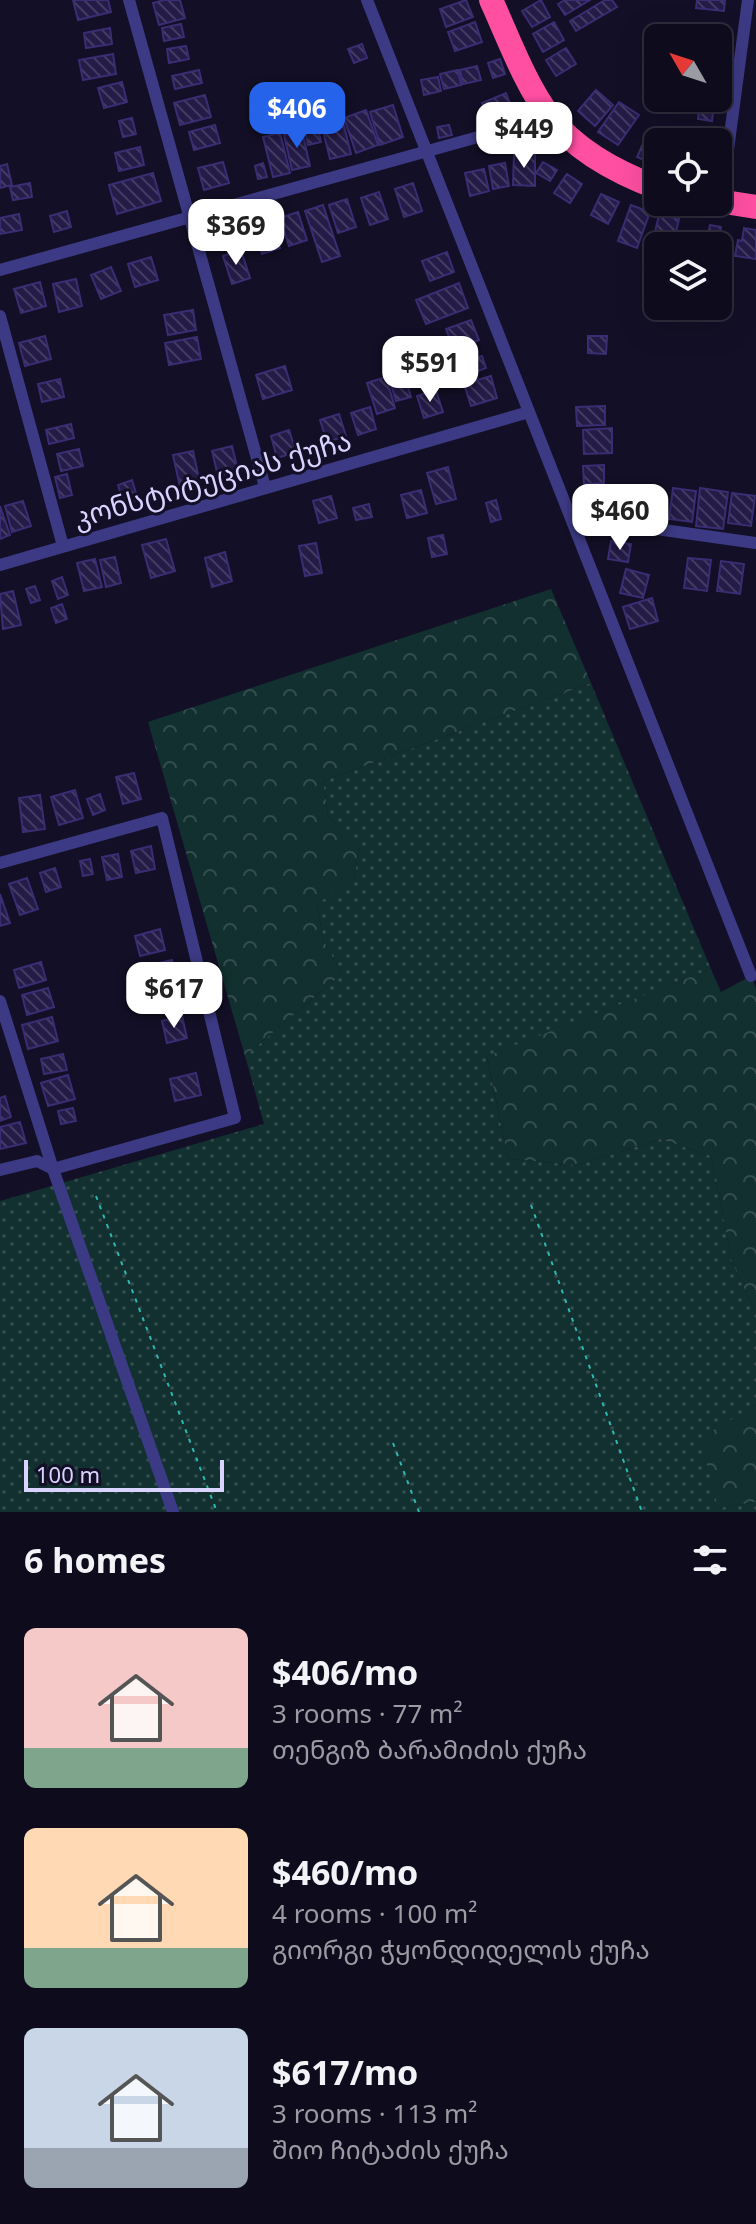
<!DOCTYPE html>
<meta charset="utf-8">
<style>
:root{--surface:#0e0b1c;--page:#171425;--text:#f1f3f6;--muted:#9b9ba3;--line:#2e2b3b;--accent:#2563eb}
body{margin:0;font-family:"Noto Sans","Noto Sans Georgian",sans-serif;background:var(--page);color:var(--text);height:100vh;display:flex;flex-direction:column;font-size:30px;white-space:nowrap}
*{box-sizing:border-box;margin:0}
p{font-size:26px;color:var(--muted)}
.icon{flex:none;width:44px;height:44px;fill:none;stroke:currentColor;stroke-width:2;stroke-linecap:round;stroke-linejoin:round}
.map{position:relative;height:1512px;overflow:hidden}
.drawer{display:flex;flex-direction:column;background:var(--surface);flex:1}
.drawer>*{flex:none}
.needle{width:52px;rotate:309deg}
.tools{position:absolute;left:644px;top:24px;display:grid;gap:16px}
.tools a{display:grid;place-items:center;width:88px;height:88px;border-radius:12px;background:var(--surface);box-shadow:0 8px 32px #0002,0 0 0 2px var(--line);font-size:40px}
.scale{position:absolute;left:24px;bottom:20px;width:200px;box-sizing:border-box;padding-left:8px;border:4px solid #d9d4ff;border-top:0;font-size:22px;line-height:28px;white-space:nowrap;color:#d9d4ff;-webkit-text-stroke:6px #130f26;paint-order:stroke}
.price{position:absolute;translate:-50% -68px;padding:0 18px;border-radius:16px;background:#fff;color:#222;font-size:26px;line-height:52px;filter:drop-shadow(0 2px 4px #0008)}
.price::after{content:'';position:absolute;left:50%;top:48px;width:24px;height:18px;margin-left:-12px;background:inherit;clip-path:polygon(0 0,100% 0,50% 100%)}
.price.selected{background:var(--accent);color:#fff}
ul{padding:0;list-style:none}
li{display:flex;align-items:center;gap:24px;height:200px;padding:0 24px}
li span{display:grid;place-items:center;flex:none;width:224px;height:160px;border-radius:12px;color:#555}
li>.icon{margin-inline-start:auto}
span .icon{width:96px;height:96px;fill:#fffc;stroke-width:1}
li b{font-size:34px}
h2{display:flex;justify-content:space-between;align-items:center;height:96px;padding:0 24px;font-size:34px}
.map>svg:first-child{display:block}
.grass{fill:url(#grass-dots)}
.forest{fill:url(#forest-crowns)}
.building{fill:url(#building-back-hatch);stroke:#3b2d73;stroke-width:2}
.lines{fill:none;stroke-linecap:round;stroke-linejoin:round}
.path{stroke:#2fb8b0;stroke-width:2;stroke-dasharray:4 6;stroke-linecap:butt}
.street{stroke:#3d3a85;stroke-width:12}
.highway{stroke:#ff4fa3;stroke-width:24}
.labels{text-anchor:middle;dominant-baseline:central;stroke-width:6;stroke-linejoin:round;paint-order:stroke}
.street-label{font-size:28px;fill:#d9d4ff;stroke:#130f26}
</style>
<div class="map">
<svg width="756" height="1512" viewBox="0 0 756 1512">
<defs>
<pattern id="grass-dots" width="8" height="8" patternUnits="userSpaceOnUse" patternTransform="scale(2)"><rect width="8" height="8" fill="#12302f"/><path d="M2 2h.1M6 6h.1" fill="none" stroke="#344d4e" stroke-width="1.8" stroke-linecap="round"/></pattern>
<pattern id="forest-crowns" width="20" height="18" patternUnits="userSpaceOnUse" patternTransform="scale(2)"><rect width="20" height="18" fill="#12302f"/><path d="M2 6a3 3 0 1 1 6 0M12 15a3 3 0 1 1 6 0" fill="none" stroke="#344d4e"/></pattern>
<pattern id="building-back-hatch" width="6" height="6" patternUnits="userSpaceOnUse" patternTransform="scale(2)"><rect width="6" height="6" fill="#241b47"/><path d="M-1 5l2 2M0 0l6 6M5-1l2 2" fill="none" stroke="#433b63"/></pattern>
</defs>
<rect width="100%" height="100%" fill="#130f26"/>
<path class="grass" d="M591 683 711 969 487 1057 508 1159 579 1165 660 1139 711 1156 732 1262 756 1314V1405L747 1411 718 1508 756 1502V1512H0V1201L264 1124 245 1056 342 974 323 940 317 903 354 879 359 847 328 816 323 781Z"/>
<path class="forest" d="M551 589 591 683 323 781 328 816 359 846 354 879 317 904 323 940 342 974 245 1056 148 722Z
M711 969 721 992 751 976 756 989V1314L732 1262 711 1156 660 1139 579 1165 508 1159 487 1056Z
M756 1405V1502L718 1508 700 1438Z"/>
<path class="building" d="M73 0H108L111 12 78 20Z
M164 0H180L185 18 159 25 153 3Z
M466 0 473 17 446 27 440 9Z
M541 0 550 17 532 27 522 11Z
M565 0H590L565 15 558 4Z
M605 0H612L617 7 576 31 570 21Z
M697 0H725L724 11 696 8Z
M475 22 482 42 455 51 448 32Z
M554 22 564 40 543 52 533 34Z
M181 24 184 37 164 41 162 28Z
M110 28 112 44 86 48 84 33Z
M692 32 725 35 723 55H718V38H692Z
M362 44 367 58 354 63 348 49Z
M186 46 189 59 169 63 167 49Z
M566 48 576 64 556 76 546 60Z
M113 54 116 74 83 80 79 60Z
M718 58 724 59 722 77 718 76Z
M500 59 505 74 493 78 488 63Z
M477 66 481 80 463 84 460 70Z
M199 70 202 83 175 89 172 76Z
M458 70 461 85 444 89 440 74Z
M438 77 441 91 424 95 421 80Z
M122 82 127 102 104 108 98 88Z
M596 90 613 105 595 126 578 111Z
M506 93 514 114 490 124 482 103Z
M205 95 211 117 180 125 174 103Z
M619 102 639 115 618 145 598 132Z
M700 103 714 105 712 121 698 119Z
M393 105 403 137 380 145 370 112Z
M366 110 378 145 356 153 344 118Z
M132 118 136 134 123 137 119 121Z
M342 118 351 154 330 159 321 123Z
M215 125 220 143 194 150 189 132Z
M449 125 452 135 439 138 437 127Z
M318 128 321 142 308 145 305 131Z
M302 131 310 166 292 170 284 135Z
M280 133 290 173 273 177 263 137Z
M674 134 688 137 686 142H672Z
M647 135 663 142H658V166L637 157Z
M140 147 144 165 119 171 115 153Z
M514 153 535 154V186L513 185Z
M223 162 229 183 204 190 198 168Z
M543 162 557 170 550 181 536 173Z
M263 163 267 177 258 179 255 166Z
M505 163 509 186 493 189 489 166Z
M7 164 12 185 0 188V166Z
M484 169 489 191 470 196 465 173Z
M153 173 161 201 117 214 109 185Z
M567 174 582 184 570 203 554 193Z
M30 183 32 197 13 200 10 187Z
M413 183 422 211 404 217 395 189Z
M379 192 388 219 370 225 361 198Z
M601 194 619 202 608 224 591 215Z
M347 199 356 227 338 233 329 205Z
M323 205 340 256 322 262 305 211Z
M631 205 650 212 637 248 618 241Z
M67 211 71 227 54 232 50 216Z
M298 212 307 240 289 246 280 218Z
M19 214 22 230 0 234V218Z
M659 215 679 219 673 246H658V264L648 262Z
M271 221 280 248 262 254 253 227Z
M710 225 721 227 718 246 706 243Z
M744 228 756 230V259L735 256 738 240 742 241Z
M241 250 250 278 232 284 223 256Z
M447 252 454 272 430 281 422 261Z
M151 257 158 280 135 287 128 264Z
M111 267 121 291 101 299 91 275Z
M76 279 82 306 59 312 53 284Z
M40 282 46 306 21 313 14 289Z
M459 283 468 308 426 324 416 300Z
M193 310 196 330 168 335 164 315Z
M471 320 479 340 454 350 446 329Z
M45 336 51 359 25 366 19 343Z
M588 336H607L606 354 588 353Z
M197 337 201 359 169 365 165 343Z
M482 356 486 368 476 372 472 359Z
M285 366 292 390 263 399 256 375Z
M402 366 411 397 396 401 387 371Z
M491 376 497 398 471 406 464 384Z
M386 377 395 408 377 414 367 383Z
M60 379 64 397 42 402 38 384Z
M436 390 443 412 424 418 417 396Z
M605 406V425L577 426 576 407Z
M370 407 376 429 358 435 351 413Z
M339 414 346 436 327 442 320 420Z
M71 424 74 438 49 444 46 430Z
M612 428V453L584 454 583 430Z
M289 430 296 452 277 458 271 436Z
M232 446 238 471 218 476 212 451Z
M79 449 83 466 61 471 57 454Z
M193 451 200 483 180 487 173 455Z
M604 465V483L584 484 583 466Z
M448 467 456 499 436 504 427 473Z
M67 474 72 495 60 498 55 477Z
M132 480 138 500 124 505 118 485Z
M673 488 696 491 692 522 669 519Z
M700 488 728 492 723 529 696 526Z
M421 490 427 513 407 518 401 495Z
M623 491 624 517 588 518V493Z
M732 493 755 496 751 526 728 523Z
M331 496 337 518 319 523 313 501Z
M496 500 501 519 491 522 486 503Z
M23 501 31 526 12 532 5 506Z
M369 504 372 517 356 520 353 508Z
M0 506 10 535 0 539Z
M443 535 447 554 432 557 428 538Z
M166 539 175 571 151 578 142 545Z
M611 541 631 544 628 562 608 559Z
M316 543 322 573 305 576 299 546Z
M225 552 232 581 212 587 205 558Z
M115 557 121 583 106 587 100 560Z
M688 558 711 560 707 591 684 588Z
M95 559 102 587 84 591 77 563Z
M721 561 744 564 740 594 717 591Z
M626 569 649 575 643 598 620 593Z
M62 577 68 595 58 599 52 581Z
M35 586 40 600 31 603 26 589Z
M13 591 21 625 3 629 0 594Z
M652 598 658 621 630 629 623 607Z
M62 604 67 619 56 623 51 608Z
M134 773 141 799 123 804 116 777Z
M75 790 83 818 59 825 51 797Z
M100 794 105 810 93 815 87 799Z
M40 795 45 829 23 832 19 798Z
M151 846 155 869 136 873 131 851Z
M118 854 122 877 107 880 102 857Z
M90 859 93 874 83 876 80 861Z
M55 868 61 887 46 892 40 873Z
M27 878 38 909 20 915 9 884Z
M0 894 10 923 0 926Z
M160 929 165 950 140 956 135 936Z
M172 960 175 979 149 984 146 966Z
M41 962 46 980 19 988 14 970Z
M173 986 179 1007 158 1013 152 991Z
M48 988 54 1007 27 1015 22 995Z
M182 1016 187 1038 167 1043 162 1021Z
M52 1017 58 1041 28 1049 22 1025Z
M63 1054 67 1070 44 1074 41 1059Z
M196 1073 201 1095 175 1101 170 1079Z
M68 1075 75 1099 48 1106 41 1083Z
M5 1096 11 1117 0 1121V1098Z
M73 1108 76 1121 61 1124 58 1111Z
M20 1122 26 1143 0 1149V1127Z"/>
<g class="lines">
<path class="path" d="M96 1196 217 1512
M531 1205 642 1512
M393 1443 419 1512"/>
<path class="street" d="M129 0 265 487
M367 0 751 976
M721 202 748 0
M0 270 550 117
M0 316 63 546
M572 517 756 543
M0 565 529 412
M0 863 162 818 235 1118 53 1169 37 1161 0 1170
M0 1001 53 1169 173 1512"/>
<path class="highway" d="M491 0C508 37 525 84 550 117 577 152 618 173 658 188
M718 201 756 207"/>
</g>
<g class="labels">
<g class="street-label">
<text transform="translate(212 478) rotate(-16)">კონსტიტუციას ქუჩა</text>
</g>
</g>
</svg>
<div class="tools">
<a><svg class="needle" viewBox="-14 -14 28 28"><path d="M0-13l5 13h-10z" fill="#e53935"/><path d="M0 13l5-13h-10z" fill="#9b9ba3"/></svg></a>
<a><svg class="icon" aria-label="locate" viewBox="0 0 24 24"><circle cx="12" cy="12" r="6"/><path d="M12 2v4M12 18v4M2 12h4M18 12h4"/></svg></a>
<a><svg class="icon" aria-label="layers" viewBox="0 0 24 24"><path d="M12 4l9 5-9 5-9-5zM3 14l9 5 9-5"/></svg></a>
</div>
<div class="scale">100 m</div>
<b class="price selected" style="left:297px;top:150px">$406</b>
<b class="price" style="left:524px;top:170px">$449</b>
<b class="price" style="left:236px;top:267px">$369</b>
<b class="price" style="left:430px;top:404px">$591</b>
<b class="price" style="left:620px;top:552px">$460</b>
<b class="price" style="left:174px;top:1030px">$617</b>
</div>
<section class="drawer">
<h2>6 homes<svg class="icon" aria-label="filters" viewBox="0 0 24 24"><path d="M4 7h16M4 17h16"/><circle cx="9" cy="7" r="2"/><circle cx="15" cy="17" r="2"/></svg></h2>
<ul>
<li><span style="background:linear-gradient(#f6c9c9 75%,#7fa58c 0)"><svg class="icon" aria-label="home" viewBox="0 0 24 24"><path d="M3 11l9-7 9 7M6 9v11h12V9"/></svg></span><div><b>$406/mo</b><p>3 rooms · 77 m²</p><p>თენგიზ ბარამიძის ქუჩა</p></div></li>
<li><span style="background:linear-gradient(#ffd9b3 75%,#7fa58c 0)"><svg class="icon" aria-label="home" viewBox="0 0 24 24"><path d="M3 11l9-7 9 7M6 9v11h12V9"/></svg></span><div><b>$460/mo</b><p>4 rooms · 100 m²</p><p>გიორგი ჭყონდიდელის ქუჩა</p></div></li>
<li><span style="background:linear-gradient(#c9d6e8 75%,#9aa5b1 0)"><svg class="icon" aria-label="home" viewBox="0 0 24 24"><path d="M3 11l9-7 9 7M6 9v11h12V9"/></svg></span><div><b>$617/mo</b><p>3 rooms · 113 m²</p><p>შიო ჩიტაძის ქუჩა</p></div></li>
</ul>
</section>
